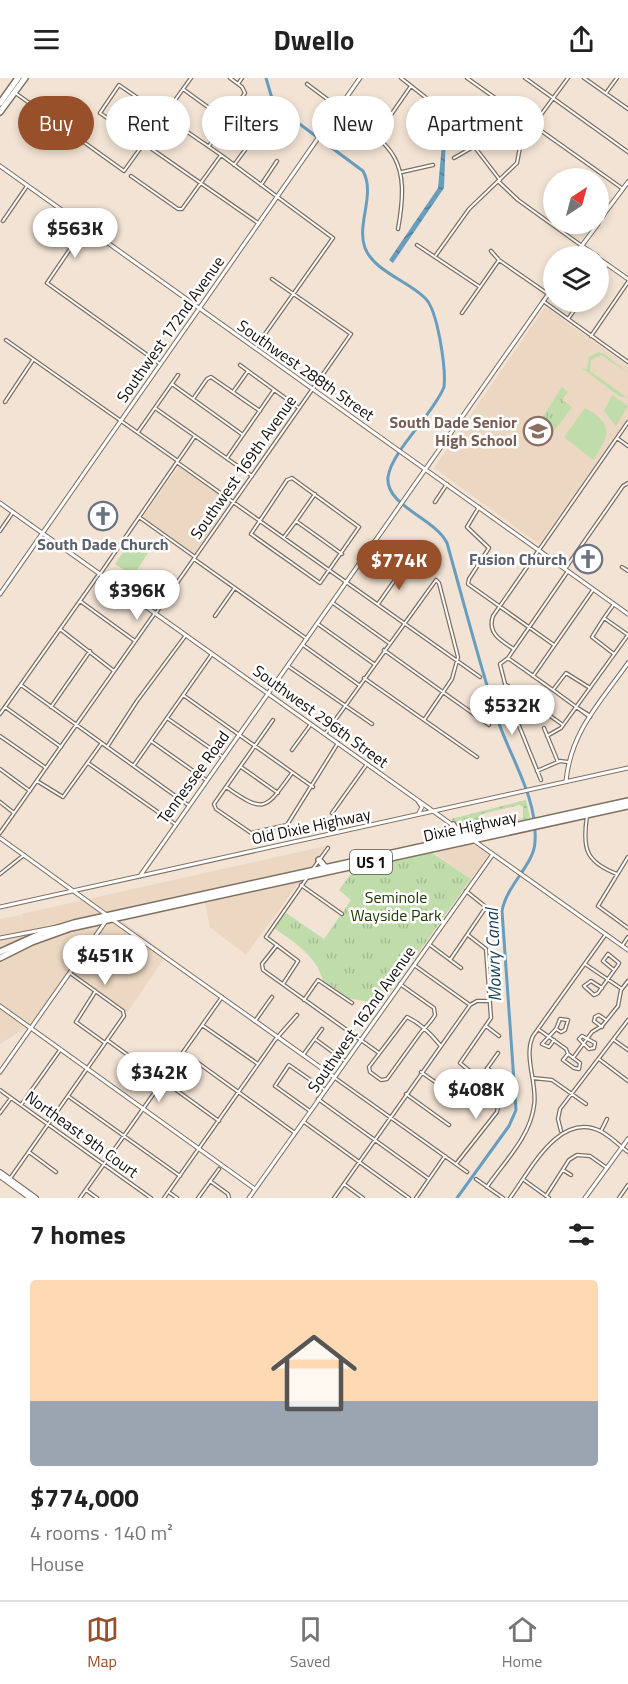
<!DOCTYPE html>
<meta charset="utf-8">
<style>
:root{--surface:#fff;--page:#f6f6f6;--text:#222;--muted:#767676;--line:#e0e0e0;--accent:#975029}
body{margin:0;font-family:"Titillium Web",sans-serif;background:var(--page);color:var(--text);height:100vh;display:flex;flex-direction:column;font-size:22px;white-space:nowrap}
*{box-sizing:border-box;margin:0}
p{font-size:20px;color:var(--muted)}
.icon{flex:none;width:33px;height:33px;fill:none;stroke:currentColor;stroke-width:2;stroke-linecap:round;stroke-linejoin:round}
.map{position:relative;height:1120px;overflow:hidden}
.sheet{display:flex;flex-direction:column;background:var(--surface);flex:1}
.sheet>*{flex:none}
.guide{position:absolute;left:18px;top:18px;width:592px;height:54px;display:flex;gap:12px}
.needle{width:39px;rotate:36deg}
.controls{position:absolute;left:543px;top:90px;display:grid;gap:12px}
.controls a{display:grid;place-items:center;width:66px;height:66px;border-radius:50%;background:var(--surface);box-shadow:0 3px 9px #0003;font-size:30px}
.price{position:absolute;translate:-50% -51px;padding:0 14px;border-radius:21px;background:#fff;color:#222;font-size:20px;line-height:39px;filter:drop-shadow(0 2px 3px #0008)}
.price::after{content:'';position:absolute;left:50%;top:36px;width:18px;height:14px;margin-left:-9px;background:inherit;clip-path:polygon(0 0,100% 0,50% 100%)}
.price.selected{background:var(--accent);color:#fff}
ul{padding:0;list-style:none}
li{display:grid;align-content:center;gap:12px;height:318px;padding:0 30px}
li+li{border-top:2px solid var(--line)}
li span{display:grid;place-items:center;height:186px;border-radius:6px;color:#555}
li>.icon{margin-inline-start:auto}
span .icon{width:108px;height:108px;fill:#fffc;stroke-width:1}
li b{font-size:26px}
h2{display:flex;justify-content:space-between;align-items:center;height:72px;padding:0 30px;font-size:26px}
.chip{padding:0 21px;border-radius:27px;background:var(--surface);box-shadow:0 3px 9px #0003;font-size:21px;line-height:54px}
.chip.selected{background:var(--accent);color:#fff}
header{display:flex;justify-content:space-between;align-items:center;height:78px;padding:0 30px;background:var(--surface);font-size:27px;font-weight:700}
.dock{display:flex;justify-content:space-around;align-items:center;height:84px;border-top:2px solid var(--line);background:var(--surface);font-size:16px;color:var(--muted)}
.dock a{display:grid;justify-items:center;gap:3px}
.dock .selected{color:var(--accent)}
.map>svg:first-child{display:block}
.built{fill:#ecd7c2}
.grass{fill:url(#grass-dots)}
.park{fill:url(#park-tufts)}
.garden{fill:#bfdcaa}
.water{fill:url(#water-waves)}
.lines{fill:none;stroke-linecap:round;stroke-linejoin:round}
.canal{stroke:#679dbe;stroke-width:3}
.minor-casing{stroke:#7d7062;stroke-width:4.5}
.tertiary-casing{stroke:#7d7062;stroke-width:5}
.secondary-casing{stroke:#7d7062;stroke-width:6}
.trunk-casing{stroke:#7d7062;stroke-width:8}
.minor{stroke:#fff;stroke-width:2}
.tertiary{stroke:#fff;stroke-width:3}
.secondary{stroke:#fff;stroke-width:4}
.trunk{stroke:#fff;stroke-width:5}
.labels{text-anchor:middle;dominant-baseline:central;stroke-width:5;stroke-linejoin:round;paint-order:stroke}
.shield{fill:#fff;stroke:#585652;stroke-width:1.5}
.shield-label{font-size:15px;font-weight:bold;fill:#110d08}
.street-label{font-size:16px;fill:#110d08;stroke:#fff}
.education-label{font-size:16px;font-weight:bold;fill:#785e54;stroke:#fff;text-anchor:end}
.worship-label{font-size:16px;font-weight:bold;fill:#5b616d;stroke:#fff}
.park-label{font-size:16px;fill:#213a04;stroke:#fff}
.water-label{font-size:18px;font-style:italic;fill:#113e55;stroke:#fff}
</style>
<header><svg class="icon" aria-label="menu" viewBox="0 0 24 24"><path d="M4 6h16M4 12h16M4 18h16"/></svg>Dwello<svg class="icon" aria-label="share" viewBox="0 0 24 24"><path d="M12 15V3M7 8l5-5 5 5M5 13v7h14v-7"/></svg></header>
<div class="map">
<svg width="628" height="1120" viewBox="0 0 628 1120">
<defs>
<pattern id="grass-dots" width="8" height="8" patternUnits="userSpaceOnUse" patternTransform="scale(1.5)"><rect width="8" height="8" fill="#bfdcaa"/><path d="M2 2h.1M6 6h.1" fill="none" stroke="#a3bc91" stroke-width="1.8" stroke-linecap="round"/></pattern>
<pattern id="park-tufts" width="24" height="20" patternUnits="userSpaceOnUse" patternTransform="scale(1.5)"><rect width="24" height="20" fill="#bfdcaa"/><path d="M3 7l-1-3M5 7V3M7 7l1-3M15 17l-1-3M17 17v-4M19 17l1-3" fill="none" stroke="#a3bc91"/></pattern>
<pattern id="water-waves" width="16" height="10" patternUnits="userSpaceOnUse" patternTransform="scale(1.5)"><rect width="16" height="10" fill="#679dbe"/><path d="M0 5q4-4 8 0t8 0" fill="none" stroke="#537e98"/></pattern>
</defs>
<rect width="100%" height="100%" fill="#f2e3d4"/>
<path class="built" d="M545 229 628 288V340L539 466 434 390Z
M179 388 230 424 194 476 143 439Z
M473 765 487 774 488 778 471 801 432 773Z
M326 768 246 877 210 849 203 814 110 834 167 876 127 935 68 893 31 947 0 966V885L31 867 27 858 0 872V841L20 837 23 845 21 836Z"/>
<path class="grass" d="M526 722 530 740 487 750 484 741 486 739 489 748 523 740V729L520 727 482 736V750L470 753 451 741Z"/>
<path class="park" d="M562 309 568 314 562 322 572 329 551 357 537 348Z
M431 774 471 801 381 927 372 920 369 924 348 920 323 903C317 878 295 865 274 850L286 835 324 861 351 822 339 812 351 796 347 792Z"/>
<path class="garden" d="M599 274 606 277 628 295 601 277 591 282 590 293 628 320 619 318 582 290 587 291 589 279Z
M612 317 628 328 616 348 604 333Z
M585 330C614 346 610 358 593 382L564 359Z
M133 460 150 472 133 498 115 486Z"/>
<path class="water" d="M443 55 446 57 444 110 393 185 389 182 438 110Z"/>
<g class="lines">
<path class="canal" d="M266 0 271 17 278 30 363 93C376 117 356 146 365 170 374 193 408 203 425 220 438 232 446 291 444 309 433 337 392 372 388 399 385 428 435 440 447 465 463 522 478 580 496 637 509 678 538 719 535 764 534 787 507 806 502 833L516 1032 509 1048 457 1120"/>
<g class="minor-casing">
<path id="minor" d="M401 0 453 41 500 102
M467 0 623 111
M525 0 628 74
M584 0 628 31
M238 6 242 0
M307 6 339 30
M183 11 227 43
M14 14 124 93 191 0
M606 15 617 0
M339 30C393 69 411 79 398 151
M377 57 411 8
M209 68 245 15 242 9 230 0
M454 80 475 68
M234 87 253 61
M402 94 433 87
M131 98 178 131H182L221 77
M499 104 518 122 582 168
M261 107 277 83
M598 133 604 137
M3 143 27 108
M85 149 47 205 160 286
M417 167 480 209
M491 173 499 182 548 216
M436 177 469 131 517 85 521 64 568 0
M598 197 607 186
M543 223 628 284
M462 235 499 182
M568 241 580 224
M591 258 628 204
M6 262 178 383
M255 270 333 160 221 77 119 7 100 35 258 145
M240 287 299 330
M172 306 243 357
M233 314 248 293
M193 321 207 301 211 299 260 333
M5 324 33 282
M155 330 252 398
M138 354 178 297
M617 360 628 368
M227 380 274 312
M178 385 480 599
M292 400 359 449 320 505 251 456 287 402Z
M315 416 296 443 342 476
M435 424 447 406
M479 429 467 449 489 470 469 501 468 506 554 567
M139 439 195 479
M0 453 13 434
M284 459 296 443
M194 481 307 561
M622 489 628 493
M565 491 623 408 628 405
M100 496 195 358
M80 523 135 563
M333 525 389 565
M378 526 404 489
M614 526 604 540 628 557
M156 535 351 256 272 201
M215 538 234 511
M604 540 592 559 614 576
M318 546 374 586
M60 551 114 593
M303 567 359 607
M514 571C501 563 487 555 493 538L628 344
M384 572 489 647
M508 580 568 493
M288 588 372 646
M533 598 593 512
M364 600 477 679
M505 606 511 628 541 702
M21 607 188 727
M590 610 566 595 553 612 590 639
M553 612 508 580 500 586 505 606 563 647
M183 617 313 709
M5 629 61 669
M51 629 90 573
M576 629 589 637
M0 636 99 496
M167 640 223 679
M273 642 214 726 216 731 251 755 287 747 338 665
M544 650 558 684
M325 656 436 502 439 505 458 579 452 601 424 642
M0 658 46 690
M547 658 561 650 628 557
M151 663 206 702
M107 669 137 623 186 557
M292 672 311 646
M88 685 175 746
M134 687 212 576
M241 689 278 715
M0 691 30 713
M537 693 560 683 568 684
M37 703 63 719 101 666
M226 709C265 736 265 732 292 695
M0 724 14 735
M332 735 367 686
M587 738C582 771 586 784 617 796
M0 755 155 535
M628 779 598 828 628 850
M312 792 328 770
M0 796 24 777
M301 807 342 836
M468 857 486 871 491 940 460 985 476 998 481 999 498 975
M277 867 262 886 263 892 379 975
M430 867 461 890
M622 868 628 859
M450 882 486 829 466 813
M585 886 622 911
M414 887 470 927
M283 906 298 883 266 859 307 800
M400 906 434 930 435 937C431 944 426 949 421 954L387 1001 381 1002 370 994 369 989 407 939C420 945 431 956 440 967
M602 910 591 903 584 908 594 917 598 915 618 887 619 885 608 876 603 883 614 892
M95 914 76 944 105 965
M304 922 318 902 352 925
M255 943 272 919
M202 947 258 986
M486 948 499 958
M602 949 594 943 595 939 599 937 606 942
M538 951 566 971 568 976 580 985 579 991 574 990 563 982 568 976
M582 958 595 965 594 970 589 971 579 961Z
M315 961 345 983
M107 962 219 1043
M554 962 549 969 542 966 556 951 560 941 568 942 565 952 561 954 556 951
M614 962 628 972
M183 974 295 1055
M303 977 322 951
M573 980 592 954 602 948 618 928 621 912 628 903
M599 981 628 1003
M421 994 465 1025
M335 1000 467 1094
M533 1000 552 1002 586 1026
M0 1012 151 1120
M406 1016 449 1047
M68 1018 180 1098
M318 1021 429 1101
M21 1027 60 972
M310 1033 275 1008 289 987 325 1012
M0 1035 11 1020
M304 1044 409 1120
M561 1053 558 1041 560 1031 628 942
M601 1053 607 1041
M29 1074 56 1094
M456 1086 497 1034 503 1002 487 990
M563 1092 571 1097
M476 1101 503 1120
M9 1102 124 938 123 933 70 895
M524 1102 549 1120
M210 1103 228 1116 229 1120
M344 1106 363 1120
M487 1109C504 1084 530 1059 534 1028 538 1006 523 979 533 958L606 856
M86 1112 97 1120
M170 1115 177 1120
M546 1118 569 1082 577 1077 590 1078 607 1090
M80 1120 222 919
M164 1120 275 962 297 937
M198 1120 219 1091
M334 1120 470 927 477 923H490
M416 1120 445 1078
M510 1120C530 1093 560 1031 602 1054 611 1059 620 1068 628 1074
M619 1120 628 1107"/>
</g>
<g class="tertiary-casing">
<path id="tertiary" d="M0 88 628 536
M598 144 628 104
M582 168 597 178
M574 178 598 146
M598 180 628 201
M0 425 468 758
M0 516 360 0
M566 703C571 653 600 625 628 585
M418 723 422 729 419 735
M0 760 108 838
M473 762 628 872
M140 798 554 208
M0 829 628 690
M113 842 334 999
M0 860 57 849
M0 928 255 1111
M0 994 106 843
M249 1120 493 776
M585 1120 628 1061"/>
</g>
<g class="secondary-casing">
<path id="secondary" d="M0 1094 36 1120
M0 1098 30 1120"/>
</g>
<g class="trunk-casing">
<path id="trunk" d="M0 25 18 0
M0 34 25 0
M453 747 458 755 456 760
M319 782 325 789
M0 874 42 855 74 845 628 723
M0 880 32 864 71 850 628 728"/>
</g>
<use href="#minor" class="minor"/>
<use href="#tertiary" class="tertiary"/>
<use href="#secondary" class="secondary"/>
<use href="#trunk" class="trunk"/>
</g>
<defs>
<g id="school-ring" transform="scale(1.5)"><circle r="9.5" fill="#fff" stroke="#8d6e63" stroke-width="1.5"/><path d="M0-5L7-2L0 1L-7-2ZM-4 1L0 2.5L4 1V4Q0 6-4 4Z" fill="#8d6e63"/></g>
<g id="church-ring" transform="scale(1.5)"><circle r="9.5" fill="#fff" stroke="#6b7280" stroke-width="1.5"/><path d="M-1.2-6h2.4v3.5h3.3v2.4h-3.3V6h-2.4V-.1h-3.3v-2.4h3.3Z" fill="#6b7280"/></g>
</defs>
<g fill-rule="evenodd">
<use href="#school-ring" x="538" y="353"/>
<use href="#church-ring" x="103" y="438"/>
<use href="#church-ring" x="588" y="481"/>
</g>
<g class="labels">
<rect class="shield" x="350" y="772" width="42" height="24" rx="4.5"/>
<g class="shield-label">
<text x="371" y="784">US 1</text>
</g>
<g class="street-label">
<text transform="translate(170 251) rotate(-55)">Southwest 172nd Avenue</text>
<text transform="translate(306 292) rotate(35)">Southwest 288th Street</text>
<text transform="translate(243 389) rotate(-55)">Southwest 169th Avenue</text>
<text transform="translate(321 638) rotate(36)">Southwest 296th Street</text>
<text transform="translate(193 699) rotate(-54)">Tennessee Road</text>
<text transform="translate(311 748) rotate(-12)">Old Dixie Highway</text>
<text transform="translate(470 748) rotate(-12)">Dixie Highway</text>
<text transform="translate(361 941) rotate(-55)">Southwest 162nd Avenue</text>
<text transform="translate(82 1056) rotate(36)">Northeast 9th Court</text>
</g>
<g class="education-label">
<text x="517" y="344">South Dade Senior<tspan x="517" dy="18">High School</tspan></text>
</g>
<g class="worship-label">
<text x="103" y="466">South Dade Church</text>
<text x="567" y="481" text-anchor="end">Fusion Church</text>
</g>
<g class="park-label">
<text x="396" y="819">Seminole<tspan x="396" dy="18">Wayside Park</tspan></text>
</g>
<g class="water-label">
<text transform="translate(493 877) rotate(-92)">Mowry Canal</text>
</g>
</g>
</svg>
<div class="controls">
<a><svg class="needle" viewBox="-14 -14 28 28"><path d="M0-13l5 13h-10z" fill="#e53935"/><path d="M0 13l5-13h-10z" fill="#767676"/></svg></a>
<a><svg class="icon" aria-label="layers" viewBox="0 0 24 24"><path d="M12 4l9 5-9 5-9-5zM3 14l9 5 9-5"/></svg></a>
</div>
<b class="price" style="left:75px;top:181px">$563K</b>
<b class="price selected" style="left:399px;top:513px">$774K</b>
<b class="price" style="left:137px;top:543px">$396K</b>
<b class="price" style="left:512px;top:658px">$532K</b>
<b class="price" style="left:105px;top:908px">$451K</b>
<b class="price" style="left:159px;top:1025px">$342K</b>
<b class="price" style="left:476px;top:1042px">$408K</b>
<div class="guide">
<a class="chip selected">Buy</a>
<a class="chip">Rent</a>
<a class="chip">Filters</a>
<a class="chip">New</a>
<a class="chip">Apartment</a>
</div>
</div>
<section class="sheet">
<h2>7 homes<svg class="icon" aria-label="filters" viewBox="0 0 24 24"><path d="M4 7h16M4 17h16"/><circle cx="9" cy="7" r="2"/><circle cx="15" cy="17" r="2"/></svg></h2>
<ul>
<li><span style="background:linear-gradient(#ffd9b3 65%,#9aa5b1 0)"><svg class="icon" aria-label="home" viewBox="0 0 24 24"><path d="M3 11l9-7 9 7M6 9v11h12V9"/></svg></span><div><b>$774,000</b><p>4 rooms · 140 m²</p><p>House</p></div></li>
</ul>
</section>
<nav class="dock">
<a class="selected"><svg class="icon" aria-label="map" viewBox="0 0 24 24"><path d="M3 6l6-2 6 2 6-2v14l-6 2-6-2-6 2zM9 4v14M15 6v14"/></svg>Map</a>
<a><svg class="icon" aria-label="saved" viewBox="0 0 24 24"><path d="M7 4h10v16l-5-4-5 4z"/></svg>Saved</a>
<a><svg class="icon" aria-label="home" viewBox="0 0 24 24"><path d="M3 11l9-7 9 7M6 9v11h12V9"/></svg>Home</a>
</nav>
